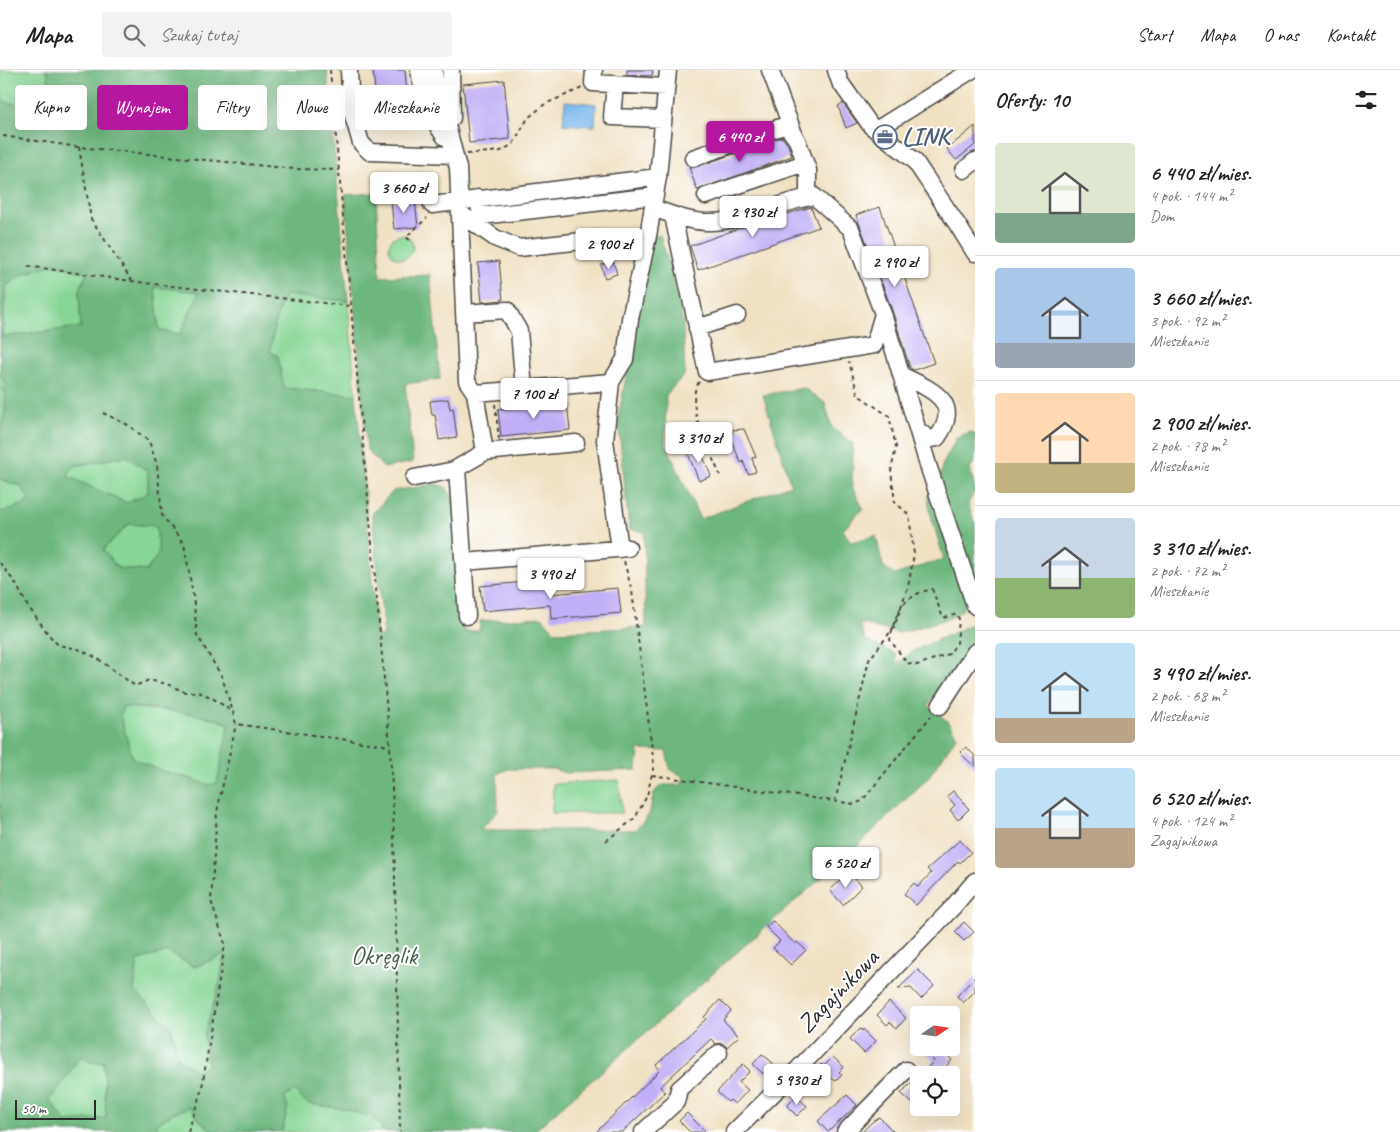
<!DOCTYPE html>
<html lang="pl">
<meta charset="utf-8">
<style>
:root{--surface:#fff;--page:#f2f2f2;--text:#222;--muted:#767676;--line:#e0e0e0;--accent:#b5179e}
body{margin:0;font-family:Caveat,sans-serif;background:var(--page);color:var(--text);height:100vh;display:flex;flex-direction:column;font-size:19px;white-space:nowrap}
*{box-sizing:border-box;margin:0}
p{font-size:16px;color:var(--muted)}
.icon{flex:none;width:28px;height:28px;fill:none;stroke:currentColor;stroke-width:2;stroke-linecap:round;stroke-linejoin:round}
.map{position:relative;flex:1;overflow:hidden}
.details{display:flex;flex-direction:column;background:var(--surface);width:425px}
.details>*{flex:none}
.guide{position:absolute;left:15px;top:15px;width:475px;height:45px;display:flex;gap:10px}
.needle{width:32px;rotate:77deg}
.buttons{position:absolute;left:910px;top:936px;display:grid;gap:10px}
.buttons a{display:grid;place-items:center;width:50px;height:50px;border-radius:5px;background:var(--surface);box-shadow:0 5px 20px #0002;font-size:25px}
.scale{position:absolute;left:15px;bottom:12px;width:81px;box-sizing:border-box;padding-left:5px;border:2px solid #2b2b2b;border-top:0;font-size:14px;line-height:18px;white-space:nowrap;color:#2b2b2b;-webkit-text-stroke:4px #fff;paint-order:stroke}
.price{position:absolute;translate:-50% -42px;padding:0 11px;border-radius:5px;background:#fff;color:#222;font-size:16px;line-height:32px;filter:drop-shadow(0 1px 2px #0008)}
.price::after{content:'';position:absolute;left:50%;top:30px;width:15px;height:11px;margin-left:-8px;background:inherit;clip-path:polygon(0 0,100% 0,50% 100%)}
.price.active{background:var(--accent);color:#fff}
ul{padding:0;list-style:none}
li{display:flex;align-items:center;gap:15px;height:125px;padding:0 20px}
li+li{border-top:1px solid var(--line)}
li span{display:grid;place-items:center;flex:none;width:140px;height:100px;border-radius:5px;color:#555}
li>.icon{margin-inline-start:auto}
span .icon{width:60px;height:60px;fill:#fffc;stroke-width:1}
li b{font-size:21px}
h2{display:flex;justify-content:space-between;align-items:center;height:60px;padding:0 20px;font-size:21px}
.tag{padding:0 18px;border-radius:5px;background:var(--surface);box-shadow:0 5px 20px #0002;font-size:18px;line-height:45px}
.tag.active{background:var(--accent);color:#fff}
header{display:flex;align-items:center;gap:30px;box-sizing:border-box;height:70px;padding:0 25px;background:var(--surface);border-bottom:1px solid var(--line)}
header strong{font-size:24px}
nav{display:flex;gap:28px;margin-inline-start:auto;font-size:18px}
.search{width:350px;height:45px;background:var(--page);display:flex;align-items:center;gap:12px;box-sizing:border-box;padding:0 18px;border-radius:5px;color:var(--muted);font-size:19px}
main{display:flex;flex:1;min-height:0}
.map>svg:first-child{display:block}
.green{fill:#87d695;stroke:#598060}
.forest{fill:#6db77e;stroke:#4c7154;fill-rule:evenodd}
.water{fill:#7db9ef;stroke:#54728d}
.building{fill:#c0aef6}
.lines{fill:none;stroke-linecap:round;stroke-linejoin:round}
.minor-casing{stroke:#494642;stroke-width:19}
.path{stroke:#494642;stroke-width:2;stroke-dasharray:4 4;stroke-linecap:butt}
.minor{stroke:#fff;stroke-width:16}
.labels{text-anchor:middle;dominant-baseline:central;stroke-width:4;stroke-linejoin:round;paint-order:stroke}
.service-label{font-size:25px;font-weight:bold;fill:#4e5e75;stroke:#fff;text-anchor:start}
.park-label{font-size:25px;fill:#475e4b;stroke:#fff}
.street-label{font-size:25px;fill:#2b2b2b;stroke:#fff}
</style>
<header>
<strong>Mapa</strong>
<div class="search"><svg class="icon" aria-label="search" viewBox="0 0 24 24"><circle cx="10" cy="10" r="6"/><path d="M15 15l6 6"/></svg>Szukaj tutaj</div>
<nav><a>Start</a><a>Mapa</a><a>O nas</a><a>Kontakt</a></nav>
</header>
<main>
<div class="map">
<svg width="975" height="1062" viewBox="0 0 975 1062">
<rect width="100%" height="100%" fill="#fff"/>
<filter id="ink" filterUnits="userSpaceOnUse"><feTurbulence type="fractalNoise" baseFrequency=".02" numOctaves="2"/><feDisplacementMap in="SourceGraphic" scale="10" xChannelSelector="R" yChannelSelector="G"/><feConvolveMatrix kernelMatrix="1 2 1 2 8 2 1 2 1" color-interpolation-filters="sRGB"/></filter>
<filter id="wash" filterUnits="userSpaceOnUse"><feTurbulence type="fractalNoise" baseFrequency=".0096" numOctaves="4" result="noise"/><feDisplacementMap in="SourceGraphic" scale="20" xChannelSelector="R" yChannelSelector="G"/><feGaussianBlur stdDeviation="1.12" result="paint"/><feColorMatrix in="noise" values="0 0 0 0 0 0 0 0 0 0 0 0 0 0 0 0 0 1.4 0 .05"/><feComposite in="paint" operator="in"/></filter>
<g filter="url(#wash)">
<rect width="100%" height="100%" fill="#f0e1c3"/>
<path class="green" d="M0 0H47L49 15 30 37 5 32 0 23Z
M389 177a12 12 0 1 1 24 0a12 12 0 1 1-24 0Z
M53 194 87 202 79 222 81 257 2 267 6 216 24 204Z
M155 217 200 221 180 264 159 261Z
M285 225 348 231 356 325 283 318 278 286 270 282 275 252Z
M0 308H4L6 338 1 367Z
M126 386 148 401V424L127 433 67 406 74 396Z
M0 409 21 416 30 430 14 439 0 442Z
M129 454 156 456 159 484 146 501 118 498 103 480Z
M123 637C155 640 200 641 229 654L217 713 209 715 185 707 162 701 133 689 120 646Z
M619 710 622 743H552L553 714Z
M168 882 195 897 225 884 220 912 205 966 208 995 197 1001 178 989 171 957 134 920 138 890Z
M81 985 90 992H104L106 1048 66 1053 50 1030Z
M294 1021 309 1034 345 1039 371 1047 381 1055 382 1062H282L288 1037 284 1028Z
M190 1037 201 1052 215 1062H156L157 1054 173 1043Z"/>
<path class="forest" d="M47 0H327L348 231 285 225 275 252 270 282 278 286 284 318 356 325 377 566H384L372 444 393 421 436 414 446 417 453 428 463 561H479L480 551 542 547 555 562 646 557 644 462 629 459 618 348 653 165H660L670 198 683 253 685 304 666 325 665 372 700 449 791 415 763 325 804 318 825 333 832 358 853 373 852 417 863 438 843 460 851 472 876 466 883 496 894 505 944 489 930 442 928 426 933 420 968 529 962 540 950 548 913 559 898 563 859 553 865 570 896 584 897 594 913 581 972 554 975 559V568L928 635 948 652 957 666 927 709 852 781 533 1062H382L381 1055 371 1047 345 1039 308 1034 294 1021 284 1028 288 1037 282 1062H215L201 1052 190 1037 173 1043 157 1054 156 1062H0V442L14 439 30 430 21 416 0 409V367L6 338 4 309 0 308V23L5 32 30 37 49 15ZM53 194 87 203 79 222 81 257 2 267 6 216 24 204ZM155 217 199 222 180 264 159 260ZM126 386 148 401V423L127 433 67 406 74 396ZM128 454 156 456 159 483 146 501 118 498 103 480ZM123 637C151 638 204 643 229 654L217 713 209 715 185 707 162 701 133 689 120 646ZM639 680 666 681 670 699 684 707 681 715H663L658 718 654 723 649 745 635 760H480L498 741 497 704 508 699H553L566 703 637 700ZM168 882 194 897 224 885 220 912 204 966 208 995 197 1001 178 989 171 957 134 920 138 890ZM81 986 90 992H104L106 1048 66 1052 50 1030Z
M376 123 380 207 430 205 440 309 405 314 413 392 384 398 367 380 345 125Z
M971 362 975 364V391L970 399 975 420 968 434 975 453V526L938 420 942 396 957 367Z"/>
<path class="water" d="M565 31 596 34 595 56 563 54Z"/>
<g id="blocks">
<path class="building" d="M373 0H405L409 50 378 53Z
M627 0H653L652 6 627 5Z
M504 10 510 69 469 73 463 14Z
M843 33 857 53 846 58 838 36Z
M975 56V75L956 90 947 79Z
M782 67 788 75 792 86 697 120 689 97H696Z
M415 130 418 157 394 159 391 132Z
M811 137 819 157 698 200 690 176 746 156Z
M880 137 934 293 914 300 910 298 892 240 856 145Z
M499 191 503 230 482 232 478 193Z
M613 191 617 204 605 208 601 195Z
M448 329 450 339 453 338 457 367 439 370 435 345H432L430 331Z
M567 332 570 360 501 367 498 339Z
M744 359 756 387 752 388 756 402 748 404 743 391 741 393 728 363H733L732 360Z
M699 376 711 406 699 411 687 381Z
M549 510 550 524 618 518 621 543 551 549 550 535 483 541 480 516Z
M966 677 975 686V697L960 683Z
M953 721 969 739 958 750 950 740 955 735 947 726Z
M960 770 971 782 960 793 958 791 916 835 904 824 914 813 918 817 931 803 927 799Z
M849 803 862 816 843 835 830 820Z
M773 851 795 874 797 872 806 880 791 895 773 878 780 871 766 857Z
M964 852 974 862 964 871 955 862Z
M918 900 934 916 921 929 911 918 898 919Z
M975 907V921L963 933 957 926Z
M720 930 731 941 723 950 739 966 727 977 722 973 716 974 711 969 660 1017 665 1022 622 1062H596L660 1000 656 995 706 949 704 947Z
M889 932 906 948 897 958 890 952 887 955 877 945Z
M860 958 863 961 864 959 876 971 864 983 850 969Z
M921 978H939L952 990 938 1005H920L934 991Z
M762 984 773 993 763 1004 753 994Z
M833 987 844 997 839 1002 842 1005 836 1011 828 1006 824 1010 815 1001 821 994 824 996Z
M743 994 750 1001 739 1012 748 1020 735 1034 730 1030 728 1032 717 1022Z
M912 1012 919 1019V1028L913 1034 901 1023Z
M847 1025 857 1035 828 1062 818 1051Z
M796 1026 807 1036 797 1046 787 1036Z
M687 1043 706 1062H690L679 1051Z
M879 1047 894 1062H862L872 1052Z"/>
</g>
</g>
<g filter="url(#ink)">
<use href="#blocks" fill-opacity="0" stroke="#494642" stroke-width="1"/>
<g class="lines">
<g class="minor-casing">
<path id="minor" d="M349 0 351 39 361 73 370 82 454 85
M419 0C423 26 429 45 445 67
M434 0 435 9 458 98 467 311 475 323 611 312 625 289 630 249 648 166 658 107 668 0
M451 0 452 48
M594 0 593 13 666 17
M770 0 794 64
M836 0 840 12 871 56 914 90 957 154 975 183
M615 14 612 47 663 49
M876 60 972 0
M693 88 786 55 797 70 808 100V127
M964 100 975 91
M706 126 805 93
M478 128 481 146 655 126
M432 135 658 107
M653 138C670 144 687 151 705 152 740 154 779 132 814 126L851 159 883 244 874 275 707 302 673 146
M464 146 495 168 519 178 600 169
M464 243 507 240 519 261 524 319
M883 244 928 395 975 536
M697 258 737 245
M901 305C930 319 964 331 937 368L930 369 918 361
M611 312 605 370 620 479
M475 323 485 382 576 373
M457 399 467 546
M414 408 454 400 485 382
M464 492 628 478
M940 636 975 582
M643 1062 676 1032 679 1019 719 983
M734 1062 797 1000 953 837 975 811
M845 1062 906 1000"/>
</g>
<path class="path" d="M330 0 390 676 394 762 400 1062
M3 66 79 77 295 99 339 100
M79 77 91 149 132 211
M467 84 501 81 513 74 528 48 545 34 582 18
M410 170 406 167 427 148
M28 196 145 213 350 236
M699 312C683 334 711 383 720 405
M495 334 499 369
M103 343 128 355 149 371 157 395 162 445 184 474 193 525 197 565 222 607 233 642
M0 493 16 514 27 535 49 565 58 575 78 579 97 588 135 616 149 610 167 614 185 622H198L211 627 233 642 236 654 390 676
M932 519 943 548 957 544 959 549 957 573 949 584 917 595 907 593 890 570C893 554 898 534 914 526 919 522 926 521 932 519Z
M652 705 854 734 862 731 931 646
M835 732 869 590 894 557 908 517 914 484 909 445 895 432 891 401 896 377 889 346 858 325 849 292
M606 771 635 748 647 726 654 695 632 521 624 491
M188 1062 202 1018 225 874 211 831 217 742 236 654"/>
<use href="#minor" class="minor"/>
</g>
</g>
<defs>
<g id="office-ring" transform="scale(1.25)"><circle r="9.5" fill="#fff" stroke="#5c6f8a" stroke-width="1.5"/><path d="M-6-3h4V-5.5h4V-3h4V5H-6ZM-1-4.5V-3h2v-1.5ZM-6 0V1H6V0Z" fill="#5c6f8a"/></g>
</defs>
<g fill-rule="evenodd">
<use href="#office-ring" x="885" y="67"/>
</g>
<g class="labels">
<g class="service-label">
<text x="902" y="67">LINK</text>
</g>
<g class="park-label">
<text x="384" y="886">Okręglik</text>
</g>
<g class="street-label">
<text transform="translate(838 921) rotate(-46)">Zagajnikowa</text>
</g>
</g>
</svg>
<div class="buttons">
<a><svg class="needle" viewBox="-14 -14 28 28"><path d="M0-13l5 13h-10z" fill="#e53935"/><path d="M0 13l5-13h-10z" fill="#767676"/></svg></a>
<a><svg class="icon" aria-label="locate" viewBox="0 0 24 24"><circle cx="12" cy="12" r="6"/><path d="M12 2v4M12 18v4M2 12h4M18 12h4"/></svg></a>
</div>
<div class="scale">50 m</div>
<b class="price active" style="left:740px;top:93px">6 440 zł</b>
<b class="price" style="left:404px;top:144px">3 660 zł</b>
<b class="price" style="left:753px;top:168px">2 930 zł</b>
<b class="price" style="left:609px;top:200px">2 900 zł</b>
<b class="price" style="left:895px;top:218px">2 990 zł</b>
<b class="price" style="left:534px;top:350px">7 100 zł</b>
<b class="price" style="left:699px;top:394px">3 310 zł</b>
<b class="price" style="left:551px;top:530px">3 490 zł</b>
<b class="price" style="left:846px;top:819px">6 520 zł</b>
<b class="price" style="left:797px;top:1036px">5 930 zł</b>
<div class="guide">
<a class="tag">Kupno</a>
<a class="tag active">Wynajem</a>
<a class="tag">Filtry</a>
<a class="tag">Nowe</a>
<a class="tag">Mieszkanie</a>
</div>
</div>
<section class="details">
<h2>Oferty: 10<svg class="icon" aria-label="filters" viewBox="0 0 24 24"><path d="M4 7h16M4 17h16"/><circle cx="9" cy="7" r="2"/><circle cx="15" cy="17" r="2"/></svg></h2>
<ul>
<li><span style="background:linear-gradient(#dfe7d0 70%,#7fa58c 0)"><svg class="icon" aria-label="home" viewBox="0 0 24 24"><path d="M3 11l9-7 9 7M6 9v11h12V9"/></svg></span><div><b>6 440 zł/mies.</b><p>4 pok. · 144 m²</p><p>Dom</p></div></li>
<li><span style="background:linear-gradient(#a9c7e8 75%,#9aa5b1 0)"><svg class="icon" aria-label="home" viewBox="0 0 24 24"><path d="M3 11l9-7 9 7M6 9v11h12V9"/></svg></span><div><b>3 660 zł/mies.</b><p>3 pok. · 92 m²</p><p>Mieszkanie</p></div></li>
<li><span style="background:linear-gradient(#ffd9b3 70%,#c2b280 0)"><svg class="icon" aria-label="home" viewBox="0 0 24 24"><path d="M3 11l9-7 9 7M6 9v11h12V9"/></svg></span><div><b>2 900 zł/mies.</b><p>2 pok. · 78 m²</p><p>Mieszkanie</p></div></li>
<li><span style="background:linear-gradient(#c9d6e8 60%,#8fb573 0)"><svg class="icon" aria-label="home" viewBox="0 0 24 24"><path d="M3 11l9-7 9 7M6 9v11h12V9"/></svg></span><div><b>3 310 zł/mies.</b><p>2 pok. · 72 m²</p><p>Mieszkanie</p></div></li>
<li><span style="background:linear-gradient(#bfe0f5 75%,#b9a48a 0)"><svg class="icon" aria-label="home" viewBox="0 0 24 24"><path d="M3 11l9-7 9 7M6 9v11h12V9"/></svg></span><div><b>3 490 zł/mies.</b><p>2 pok. · 68 m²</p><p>Mieszkanie</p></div></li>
<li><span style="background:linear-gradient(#bfe0f5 60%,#b9a48a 0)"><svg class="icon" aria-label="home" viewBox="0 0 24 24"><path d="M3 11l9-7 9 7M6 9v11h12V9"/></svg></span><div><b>6 520 zł/mies.</b><p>4 pok. · 124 m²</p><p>Zagajnikowa</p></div></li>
</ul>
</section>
</main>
